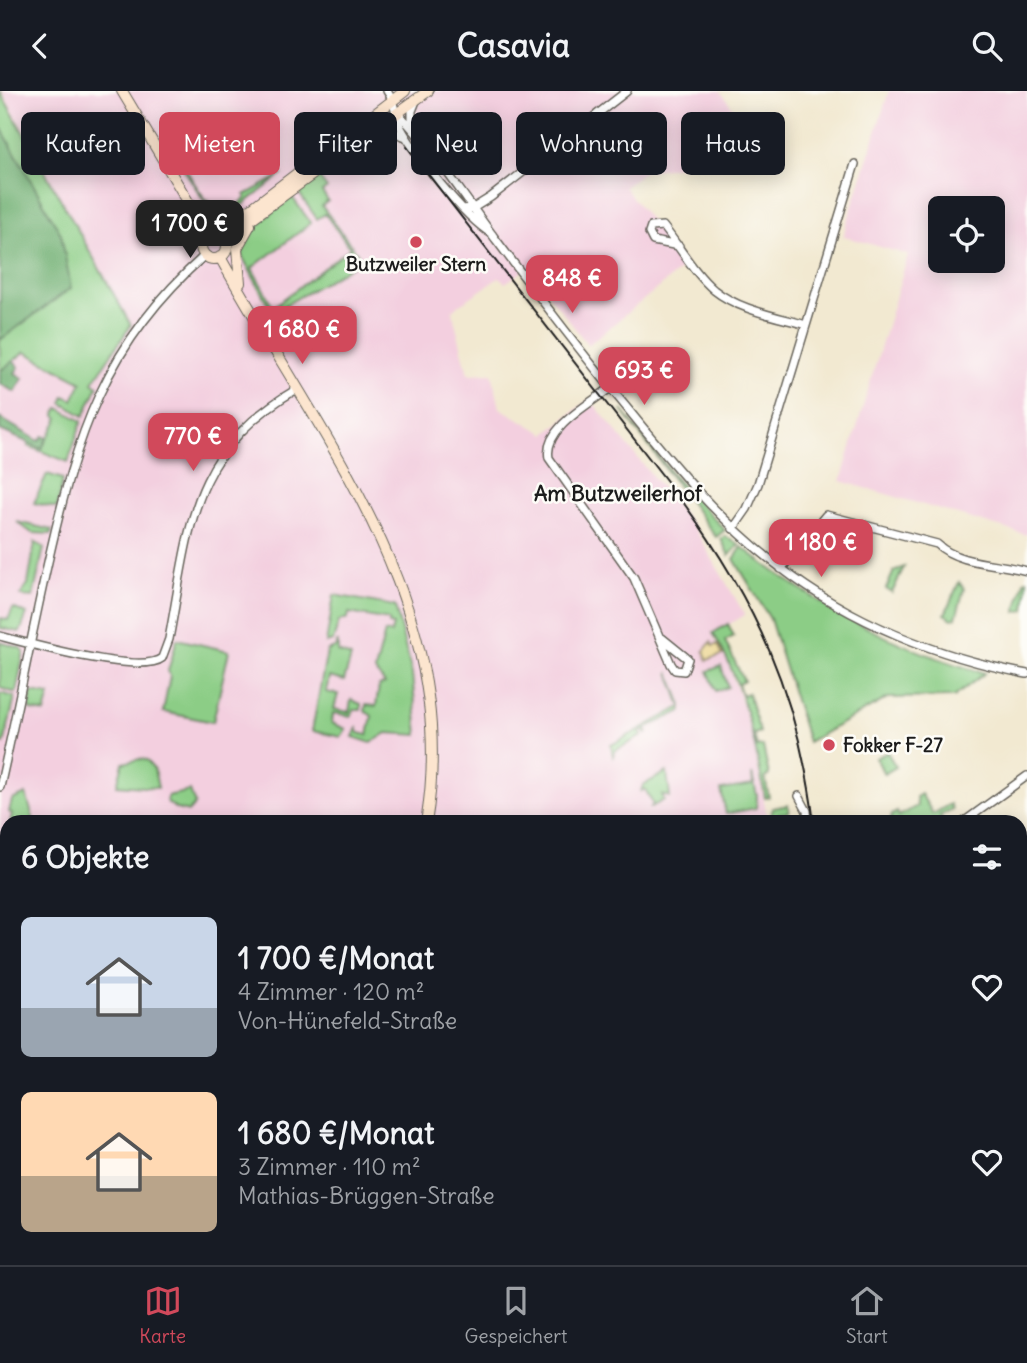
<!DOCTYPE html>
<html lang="de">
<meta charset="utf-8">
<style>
:root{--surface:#171b24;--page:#242831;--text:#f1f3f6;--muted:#9ea1a6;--line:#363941;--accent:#d1495b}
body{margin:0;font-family:Delius,sans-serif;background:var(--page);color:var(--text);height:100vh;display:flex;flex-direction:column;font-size:26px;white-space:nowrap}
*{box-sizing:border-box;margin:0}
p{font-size:23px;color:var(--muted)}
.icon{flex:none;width:38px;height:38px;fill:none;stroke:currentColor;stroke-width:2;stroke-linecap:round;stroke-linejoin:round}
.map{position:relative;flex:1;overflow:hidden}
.panel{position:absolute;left:0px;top:724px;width:1027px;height:450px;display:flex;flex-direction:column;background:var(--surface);border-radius:21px 21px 0 0;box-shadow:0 4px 18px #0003}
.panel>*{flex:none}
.guide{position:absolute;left:21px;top:21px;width:985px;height:63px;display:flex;gap:14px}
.controls{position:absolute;left:928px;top:105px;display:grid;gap:14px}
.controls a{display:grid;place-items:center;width:77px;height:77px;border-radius:10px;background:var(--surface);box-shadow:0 4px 18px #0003;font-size:35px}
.price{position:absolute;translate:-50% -60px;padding:0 16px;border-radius:14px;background:var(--accent);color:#fff;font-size:23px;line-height:46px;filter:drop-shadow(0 2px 4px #0008)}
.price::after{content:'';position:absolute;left:50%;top:42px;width:21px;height:16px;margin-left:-10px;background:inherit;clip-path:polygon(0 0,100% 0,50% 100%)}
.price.on{background:#222;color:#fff}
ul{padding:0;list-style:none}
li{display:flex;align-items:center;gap:21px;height:175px;padding:0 21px}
li span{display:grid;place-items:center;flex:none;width:196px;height:140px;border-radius:10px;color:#555}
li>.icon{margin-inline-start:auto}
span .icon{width:84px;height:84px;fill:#fffc;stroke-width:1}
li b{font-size:30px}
h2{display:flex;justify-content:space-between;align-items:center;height:84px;padding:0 21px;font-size:30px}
.pill{padding:0 24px;border-radius:10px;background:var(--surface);box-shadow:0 4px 18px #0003;font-size:24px;line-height:63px}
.pill.on{background:var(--accent);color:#fff}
header{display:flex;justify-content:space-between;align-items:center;height:91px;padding:0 21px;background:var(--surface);font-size:32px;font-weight:700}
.menu{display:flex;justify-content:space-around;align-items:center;height:98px;border-top:2px solid var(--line);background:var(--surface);font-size:19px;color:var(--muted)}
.menu a{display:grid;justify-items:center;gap:4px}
.menu .on{color:var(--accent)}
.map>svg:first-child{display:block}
.built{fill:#f3cfdf;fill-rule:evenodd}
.industrial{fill:#cfbdce}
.green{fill:#8ccd86;stroke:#547451;stroke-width:2}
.forest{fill:#71b073;stroke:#466648;stroke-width:2}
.sand{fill:#eeda9e;stroke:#857b5d;stroke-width:2}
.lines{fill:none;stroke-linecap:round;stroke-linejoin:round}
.street-casing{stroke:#67645b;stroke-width:10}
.secondary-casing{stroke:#67645b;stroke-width:12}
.street{stroke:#fff;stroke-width:7}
.secondary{stroke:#fce5cf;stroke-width:10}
.tram{stroke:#1c1c1c;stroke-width:2}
.poi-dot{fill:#d1495b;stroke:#fdfcf7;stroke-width:2.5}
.labels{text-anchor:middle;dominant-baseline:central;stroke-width:5;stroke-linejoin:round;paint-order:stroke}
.poi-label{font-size:19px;font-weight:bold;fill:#1c1c1c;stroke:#fdfcf7}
.neighbourhood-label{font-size:21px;font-weight:bold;fill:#1c1c1c;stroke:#fdfcf7}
</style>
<header><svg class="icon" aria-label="back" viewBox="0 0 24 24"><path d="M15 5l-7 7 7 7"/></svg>Casavia<svg class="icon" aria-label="search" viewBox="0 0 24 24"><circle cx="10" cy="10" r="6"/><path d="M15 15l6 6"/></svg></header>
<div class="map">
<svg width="1027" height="1174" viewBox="0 0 1027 1174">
<rect width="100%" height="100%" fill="#fdfcf7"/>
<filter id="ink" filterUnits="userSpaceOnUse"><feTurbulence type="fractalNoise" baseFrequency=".0143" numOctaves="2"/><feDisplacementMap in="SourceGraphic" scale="14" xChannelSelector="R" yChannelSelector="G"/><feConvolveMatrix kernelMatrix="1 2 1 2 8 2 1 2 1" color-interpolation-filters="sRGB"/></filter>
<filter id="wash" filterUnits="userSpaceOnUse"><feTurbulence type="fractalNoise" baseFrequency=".00686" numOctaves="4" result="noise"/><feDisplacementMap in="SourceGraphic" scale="28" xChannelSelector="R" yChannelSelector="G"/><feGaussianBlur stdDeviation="1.57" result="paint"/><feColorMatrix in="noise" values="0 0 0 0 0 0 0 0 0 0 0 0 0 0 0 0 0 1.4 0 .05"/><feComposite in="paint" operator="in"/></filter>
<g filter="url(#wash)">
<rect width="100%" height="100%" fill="#f2e9d1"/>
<path class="built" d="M2 0H720L768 63 645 80 624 96 686 174 588 254 528 177 505 192 500 186 452 219 468 283 492 282 500 317 545 343 590 308 693 435 745 524 712 543 727 570 743 615 753 650 768 731 7 732V791L0 790V280L25 261 130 234Z
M889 0H1027V444L841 390 908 164 843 145ZM992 117V170H940V117Z
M313 1167H1000L998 1174H311Z"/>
<path class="industrial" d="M0 823 7 824V923L0 922Z
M162 1167H287L285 1174H159Z"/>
<path class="green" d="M0 0 131 234 93 291 98 295 84 325 62 312 65 305 73 309 82 291 25 261 0 280V249L70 197 61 143 0 35Z
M171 59C188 69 200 121 227 119 233 118 241 111 246 107L245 104 283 83 235 120 223 123 205 111Z
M318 85 327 97 322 101 328 110 322 115 362 169 284 215 285 221 275 227 242 165C246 137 271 123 292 106L311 132 252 177 273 216 350 157 325 123 317 128 298 101Z
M59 317 82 330 68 371 28 355 30 352 42 357 59 327 55 324Z
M622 319 678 390 725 439 716 446Z
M47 383 63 388 57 417 34 412Z
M17 431 52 439 51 443 32 442Z
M845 439H853L838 467 829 460Z
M725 445 739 454 729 465 721 448Z
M35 451 44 457 33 506 20 505 28 493Z
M742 456C815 514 894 558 985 582L954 606 888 607 808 651 770 528 734 468Z
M904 476 892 502 886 498 894 480Z
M1027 489 1025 519 1016 521 1024 490Z
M959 491 964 498 956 527 952 528 945 523Z
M334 504 395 515 412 583 418 644 387 642 371 652 353 646 357 637 359 642 368 644 372 625 365 620 366 614 376 615 379 595 385 593 375 580 385 541 391 542 393 534 389 533V529L349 522 348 527 339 530 333 550 326 552Z
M13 517 27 523 20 541 0 537 1 527 8 529Z
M728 533 734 545 725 550 744 590 738 593 742 604 748 602 760 641 754 643 757 656 763 655 769 684 765 687 769 706 765 707C755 651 743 591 713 542Z
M177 548 229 560 213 631 163 621 170 585 168 580Z
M338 550V561L351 566 344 590 329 586 326 601 338 603 334 618 349 621 351 609 361 613V619H354L351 625 333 622 332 632 346 638 341 646 312 640 327 560 335 557Z
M0 551 21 557 24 561 16 602 0 597Z
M721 575 728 596 716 600 708 580Z
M669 581 682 614V620L646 637 648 643 644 638 646 644 643 639 640 640 642 645 616 659 613 665 611 654 681 616Z
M31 601 50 604 45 622 30 619Z
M0 602 15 606 4 653 0 652Z
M887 661 896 676 884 683 876 667Z
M140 668 147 669 154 678 158 697 117 694 123 672Z
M667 681 670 706 662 704 664 709 650 717 653 713 645 698 641 700 643 694Z
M752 683 757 705 756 717 726 723 721 699 753 694Z
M190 700 195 713 188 721 176 718 167 711V705Z
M26 703 34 730 10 731 12 723 9 721 12 709Z
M921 703 933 723 950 713 952 718 940 725 943 731H890L892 724 897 721 899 725 917 715 916 706Z
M788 714 789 721 778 723 779 731H769L773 717Z
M0 966 7 969V1167H41L52 1174H0Z"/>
<path class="forest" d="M0 35 61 143 71 197 0 249Z
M13 270 19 276 15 282 23 287 15 301 0 293V280Z
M0 327 39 350 43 345 47 347 42 358 0 339Z
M0 920 7 921V969L0 966Z
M1020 1085 1027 1088V1174H998L1000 1167H1020Z
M41 1167H162L159 1174H52Z"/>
<path class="sand" d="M711 551 713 555 718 553 723 564 707 569 704 560Z"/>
</g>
<g filter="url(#ink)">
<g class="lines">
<g class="street-casing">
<path id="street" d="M387 0C396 12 394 23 400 35 416 65 463 125 492 143
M396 20C435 60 464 106 497 150 539 206 582 263 627 317 674 375 721 432 781 477 852 532 939 566 1027 583
M412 35V20L416 10
M374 40H390L406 46
M464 118 475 116 491 106 627 0
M679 155 653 150 649 142 651 136 663 135C679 155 694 182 714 199 739 219 775 225 806 234
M610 297C590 313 543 337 549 367L634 487 671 573 675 579 684 580 688 568 662 547
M733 438 747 418 758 393 855 73
M781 478 826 424 937 453C959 474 1000 472 1027 480
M0 545C30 553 141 584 162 567L169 548C190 437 189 361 297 298
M0 696C17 621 31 546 48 471 77 343 104 254 205 164
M799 705 807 720 808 732
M962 732 1027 685
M1020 972 1027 980
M742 1174 744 1167"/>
</g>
<g class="secondary-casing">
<path id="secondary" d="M122 0 208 144
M193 115 218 129 240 125
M201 155a13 13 0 1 1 26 0a13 13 0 1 1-26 0Z
M218 143 405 0
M227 153 234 142 251 128 428 0
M220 166C318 344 463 514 426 732
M240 192 237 157 250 134
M0 804 7 805
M1020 1062 1027 1064
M298 1174 300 1167"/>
</g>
<use href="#street" class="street"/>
<use href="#secondary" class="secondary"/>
<path class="tram" d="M407 56 680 407C756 511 798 603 814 732
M1020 1080 1027 1083"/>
</g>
</g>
<g class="poi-dot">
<circle cx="416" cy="151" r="7"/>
<circle cx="829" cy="654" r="7"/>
</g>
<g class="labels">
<g class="poi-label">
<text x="416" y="173">Butzweiler Stern</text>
<text x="843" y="654" text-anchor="start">Fokker F-27</text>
</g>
<g class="neighbourhood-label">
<text x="618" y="402">Am Butzweilerhof</text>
</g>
</g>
</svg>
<div class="controls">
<a><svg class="icon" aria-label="locate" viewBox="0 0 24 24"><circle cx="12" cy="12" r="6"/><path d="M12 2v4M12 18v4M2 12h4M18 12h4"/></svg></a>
</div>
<b class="price on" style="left:190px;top:169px">1 700 €</b>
<b class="price" style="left:572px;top:224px">848 €</b>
<b class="price" style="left:302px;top:275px">1 680 €</b>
<b class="price" style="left:644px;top:316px">693 €</b>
<b class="price" style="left:193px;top:382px">770 €</b>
<b class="price" style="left:821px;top:488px">1 180 €</b>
<div class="guide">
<a class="pill">Kaufen</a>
<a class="pill on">Mieten</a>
<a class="pill">Filter</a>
<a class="pill">Neu</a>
<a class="pill">Wohnung</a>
<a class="pill">Haus</a>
</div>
<section class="panel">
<h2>6 Objekte<svg class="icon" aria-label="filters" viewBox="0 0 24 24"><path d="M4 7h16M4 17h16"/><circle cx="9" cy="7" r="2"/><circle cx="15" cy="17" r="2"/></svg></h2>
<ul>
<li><span style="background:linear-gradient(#c9d6e8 65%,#9aa5b1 0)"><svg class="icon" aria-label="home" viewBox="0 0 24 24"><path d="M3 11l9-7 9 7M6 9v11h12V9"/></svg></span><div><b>1 700 €/Monat</b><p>4 Zimmer · 120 m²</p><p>Von-Hünefeld-Straße</p></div><svg class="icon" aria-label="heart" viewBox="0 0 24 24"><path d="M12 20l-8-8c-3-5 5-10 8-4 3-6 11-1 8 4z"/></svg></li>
<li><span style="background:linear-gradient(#ffd9b3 60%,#b9a48a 0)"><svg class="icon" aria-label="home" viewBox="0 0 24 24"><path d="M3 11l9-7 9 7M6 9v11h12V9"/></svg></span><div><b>1 680 €/Monat</b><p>3 Zimmer · 110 m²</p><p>Mathias-Brüggen-Straße</p></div><svg class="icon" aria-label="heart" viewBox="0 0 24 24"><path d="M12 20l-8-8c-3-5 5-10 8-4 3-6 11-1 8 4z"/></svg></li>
</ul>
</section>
</div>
<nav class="menu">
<a class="on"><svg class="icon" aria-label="map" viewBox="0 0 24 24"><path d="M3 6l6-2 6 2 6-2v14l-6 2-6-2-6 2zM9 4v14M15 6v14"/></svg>Karte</a>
<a><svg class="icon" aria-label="saved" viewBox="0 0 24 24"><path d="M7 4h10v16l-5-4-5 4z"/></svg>Gespeichert</a>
<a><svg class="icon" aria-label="home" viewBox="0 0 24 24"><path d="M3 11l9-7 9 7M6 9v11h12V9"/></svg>Start</a>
</nav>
